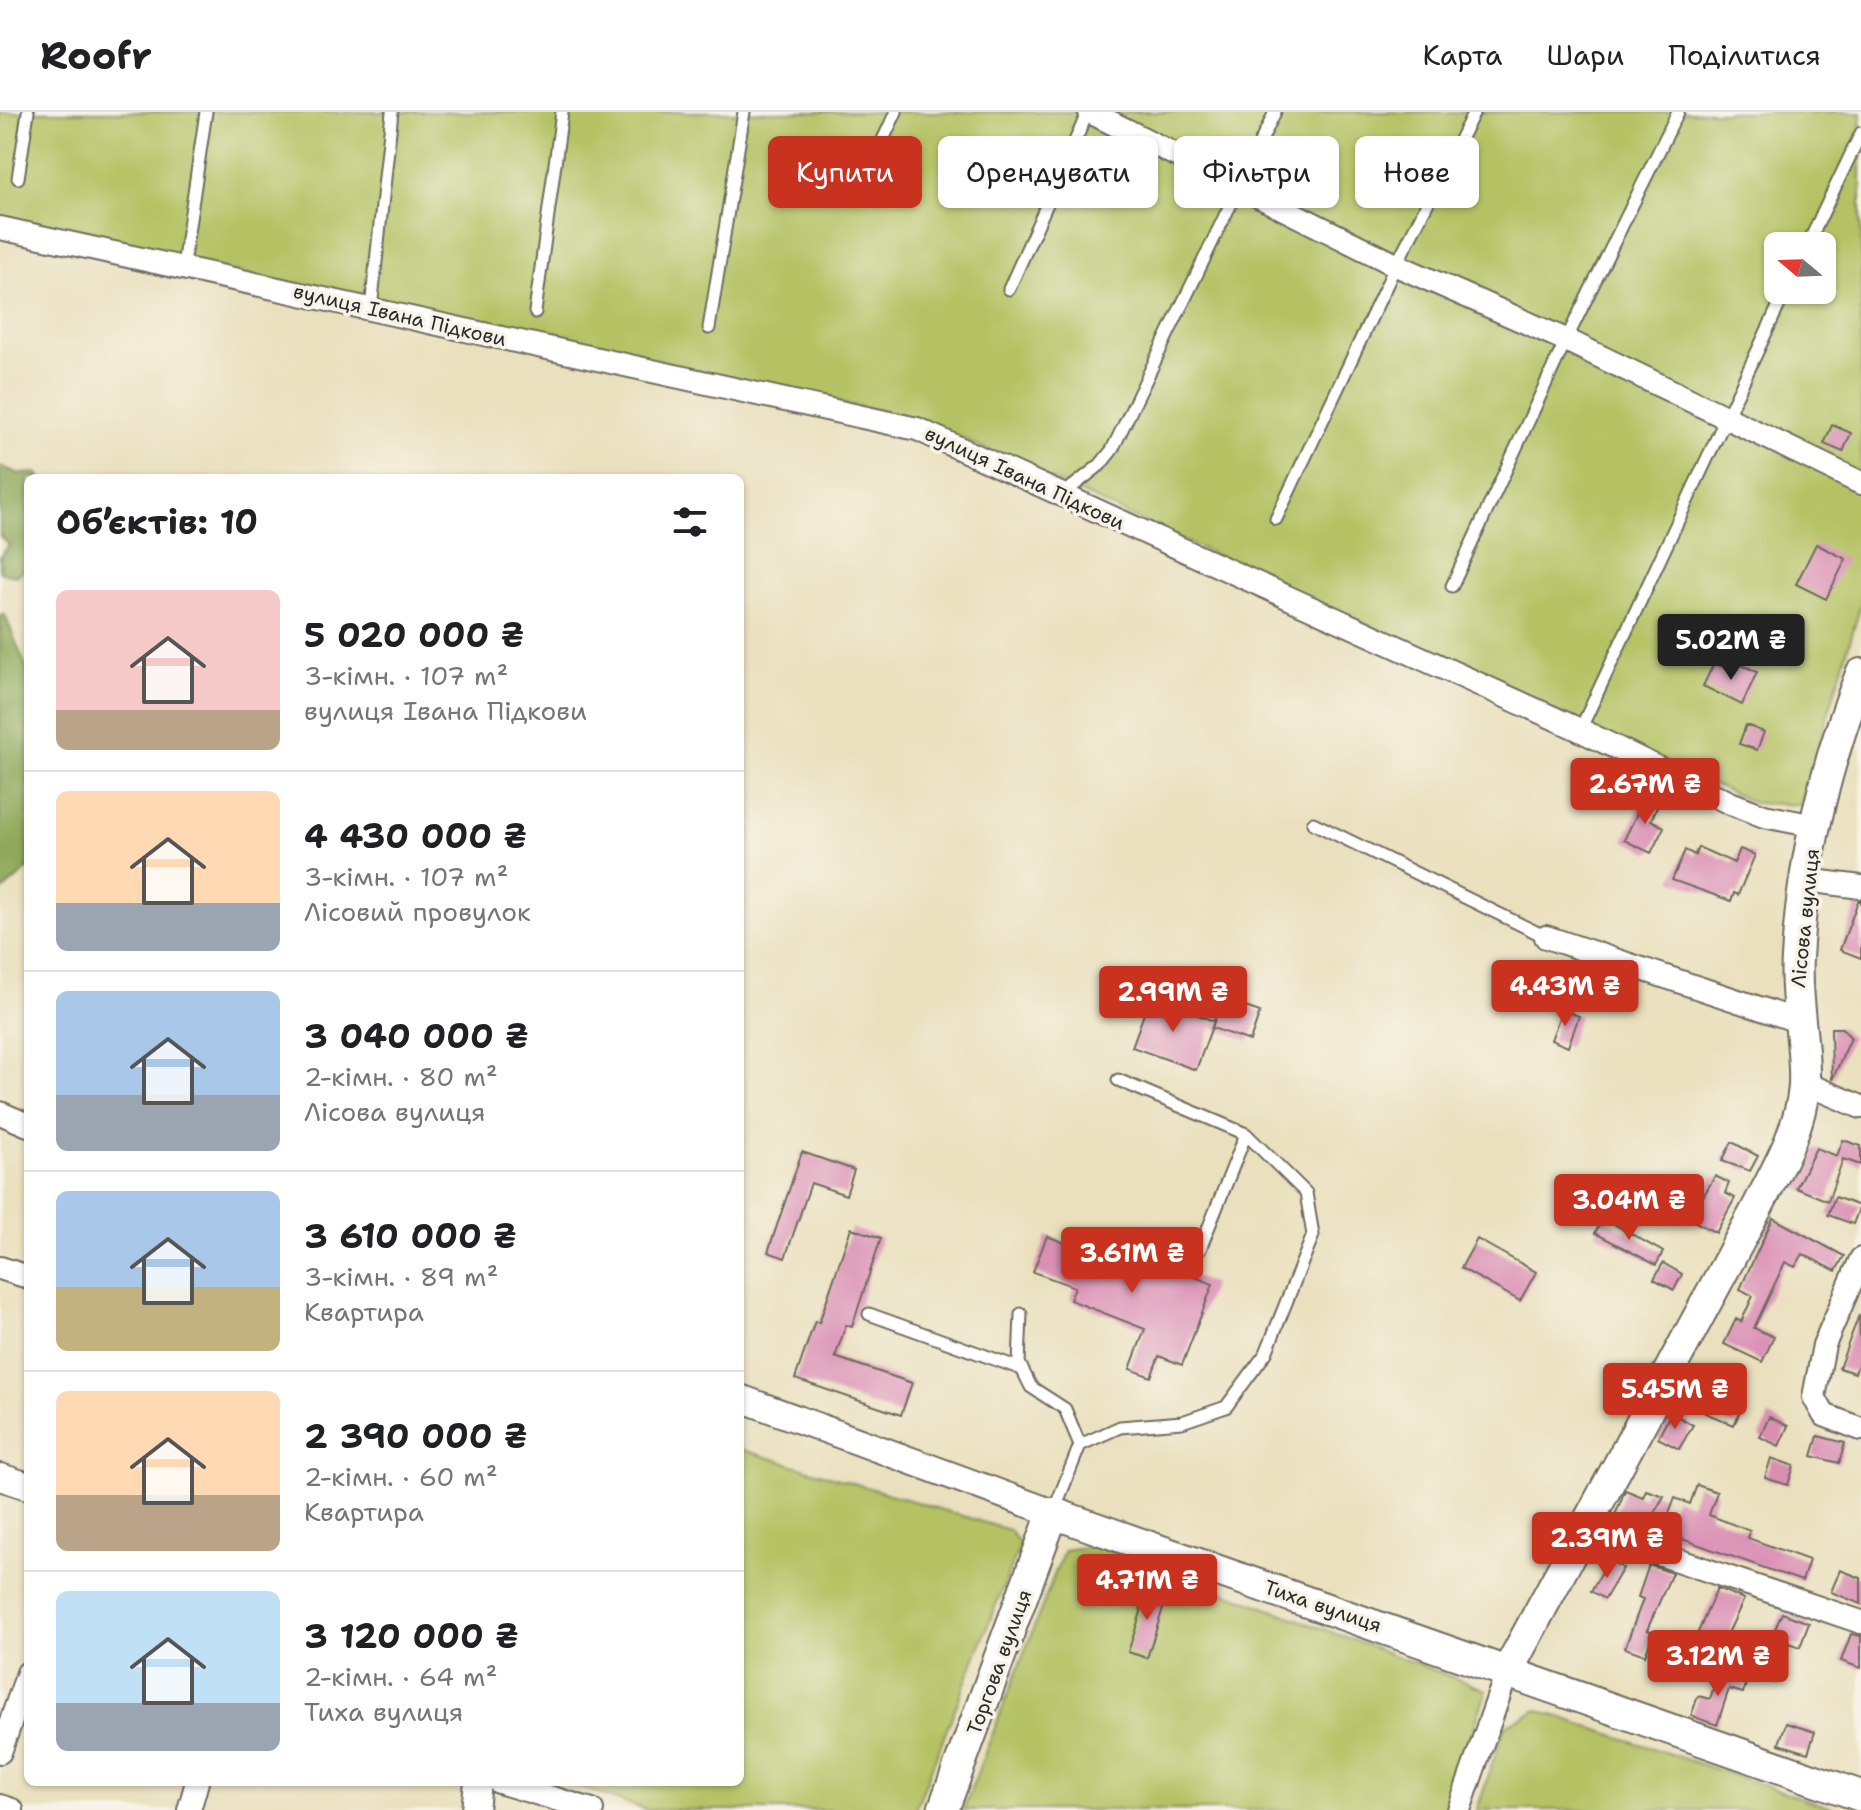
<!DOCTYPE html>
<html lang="uk">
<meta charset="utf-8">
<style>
:root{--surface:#fff;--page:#f6f6f6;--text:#202124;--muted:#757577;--line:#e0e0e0;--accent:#c8321e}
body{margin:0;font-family:"Shantell Sans",sans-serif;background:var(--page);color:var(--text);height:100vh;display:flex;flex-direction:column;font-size:30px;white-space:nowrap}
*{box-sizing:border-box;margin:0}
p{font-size:26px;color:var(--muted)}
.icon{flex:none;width:44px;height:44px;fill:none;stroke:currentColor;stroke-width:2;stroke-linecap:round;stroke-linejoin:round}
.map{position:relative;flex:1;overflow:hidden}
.details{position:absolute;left:24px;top:362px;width:720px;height:1312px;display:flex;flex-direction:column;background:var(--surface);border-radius:12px;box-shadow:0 2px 6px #0004}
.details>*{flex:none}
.guide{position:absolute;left:768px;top:24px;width:760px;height:72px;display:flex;gap:16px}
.needle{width:52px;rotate:289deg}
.controls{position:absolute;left:1764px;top:120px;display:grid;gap:16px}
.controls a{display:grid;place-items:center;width:72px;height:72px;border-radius:12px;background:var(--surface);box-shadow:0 2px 6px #0004;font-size:40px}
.price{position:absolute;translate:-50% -68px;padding:0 18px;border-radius:8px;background:var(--accent);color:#fff;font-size:26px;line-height:52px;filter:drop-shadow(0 2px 4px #0008)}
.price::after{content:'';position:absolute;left:50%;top:48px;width:24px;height:18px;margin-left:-12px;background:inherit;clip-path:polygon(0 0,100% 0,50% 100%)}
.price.on{background:#222;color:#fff}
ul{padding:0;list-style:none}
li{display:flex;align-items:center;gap:24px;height:200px;padding:0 32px}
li+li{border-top:2px solid var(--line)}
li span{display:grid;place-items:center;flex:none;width:224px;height:160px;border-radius:12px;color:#555}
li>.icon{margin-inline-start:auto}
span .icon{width:96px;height:96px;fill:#fffc;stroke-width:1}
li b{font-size:34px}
h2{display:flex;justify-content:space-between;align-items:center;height:96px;padding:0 32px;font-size:34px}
.tag{padding:0 28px;border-radius:12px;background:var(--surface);box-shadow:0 2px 6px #0004;font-size:28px;line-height:72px}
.tag.on{background:var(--accent);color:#fff}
header{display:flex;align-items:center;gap:48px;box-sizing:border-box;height:112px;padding:0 40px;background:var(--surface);border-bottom:2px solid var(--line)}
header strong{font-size:38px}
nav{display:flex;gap:44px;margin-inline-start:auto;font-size:28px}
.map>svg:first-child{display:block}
.green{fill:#b4c264;stroke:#707648;stroke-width:2;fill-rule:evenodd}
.forest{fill:#8fa85a;stroke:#5d6a42;stroke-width:2}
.building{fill:#da8eb4}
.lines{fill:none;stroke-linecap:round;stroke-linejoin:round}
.service-casing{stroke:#6e6a5e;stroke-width:15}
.minor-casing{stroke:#6e6a5e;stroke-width:26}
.tertiary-casing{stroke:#6e6a5e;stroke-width:30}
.secondary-casing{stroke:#6e6a5e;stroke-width:34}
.service{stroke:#fff;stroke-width:11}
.minor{stroke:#fff;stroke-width:22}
.tertiary{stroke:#fff;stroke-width:26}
.secondary{stroke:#fff;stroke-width:30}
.labels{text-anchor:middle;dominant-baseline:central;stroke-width:7;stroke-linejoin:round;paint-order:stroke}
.street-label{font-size:20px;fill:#2b2b2b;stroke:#f7f3e8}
</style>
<header>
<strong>Roofr</strong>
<nav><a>Карта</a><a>Шари</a><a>Поділитися</a></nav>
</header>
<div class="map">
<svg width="1861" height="1698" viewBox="0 0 1861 1698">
<rect width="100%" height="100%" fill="#f7f3e8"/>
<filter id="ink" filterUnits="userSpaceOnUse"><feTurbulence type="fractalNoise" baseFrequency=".0125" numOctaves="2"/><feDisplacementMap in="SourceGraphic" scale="16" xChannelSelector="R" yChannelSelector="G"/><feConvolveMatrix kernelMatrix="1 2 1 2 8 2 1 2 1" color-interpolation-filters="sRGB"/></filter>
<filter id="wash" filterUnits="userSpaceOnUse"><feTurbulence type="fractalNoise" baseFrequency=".006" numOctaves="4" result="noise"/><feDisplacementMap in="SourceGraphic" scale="32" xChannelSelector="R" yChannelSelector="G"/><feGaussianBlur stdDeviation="1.8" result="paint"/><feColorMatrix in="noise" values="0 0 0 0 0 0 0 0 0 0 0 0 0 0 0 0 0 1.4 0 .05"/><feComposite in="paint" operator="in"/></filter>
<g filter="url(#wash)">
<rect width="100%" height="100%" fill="#eae0bd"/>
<path class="green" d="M0 0H1861V492L1801 693 1754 691 924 309 0 108ZM1778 134H1822V178H1778Z
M740 1337 1009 1418 1020 1432 915 1698H647L564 1670H740Z
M1098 1433 1487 1578 1445 1698H963L1064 1438Z
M1538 1598 1838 1698H1477L1505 1614Z"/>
<path class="forest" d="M0 354 20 362 37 361 41 366H28V456L15 464 0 460V445L9 433 0 424Z
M0 503H5L28 560V757L0 781Z"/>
<g id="blocks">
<path class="building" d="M1832 313 1851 321 1843 340 1824 332Z
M1816 432 1846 447 1826 487 1796 472Z
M1714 551 1736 560 1740 552 1757 560 1742 593 1703 574Z
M1746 613 1764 620 1757 638 1739 632Z
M1646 683 1660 689 1651 708 1664 715 1651 741 1624 728Z
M1698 735 1734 751 1740 737 1755 743 1738 783 1734 781 1731 789 1672 768 1685 738 1695 743Z
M1858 789H1861V846L1840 838Z
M1150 885 1214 909 1196 958 1132 935Z
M1222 887 1260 900 1250 929 1212 916Z
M1562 898 1579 904 1568 935 1551 928Z
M1831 916H1842L1851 926 1832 968Z
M1843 1028 1861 1034V1053L1843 1047 1828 1089 1796 1076 1816 1036 1837 1044Z
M1732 1030 1758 1044 1750 1059 1722 1049Z
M802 1040 854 1058 846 1083 811 1071 785 1146 768 1140Z
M1715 1064 1729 1071 1725 1081 1735 1086 1716 1121 1690 1107Z
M1835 1085 1860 1094 1853 1112 1828 1103Z
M1603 1106 1663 1140 1656 1153 1595 1121Z
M1773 1106 1844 1144 1836 1159 1803 1142 1795 1155 1785 1150 1754 1216 1774 1225 1762 1250 1724 1232 1736 1207 1741 1210 1753 1184 1740 1177Z
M851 1116 881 1126 852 1215 846 1213 835 1245 912 1271 901 1303 795 1267 815 1209 819 1211Z
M1047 1124 1088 1140 1094 1126 1213 1172 1182 1253 1159 1244 1151 1265 1130 1257 1145 1217 1070 1188 1075 1175 1033 1160Z
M1477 1127 1536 1160 1520 1189 1461 1156Z
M1663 1151 1682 1162 1674 1178 1654 1167Z
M1859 1203 1861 1245 1855 1261 1839 1256Z
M1711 1287 1740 1300 1734 1313 1705 1301Z
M1671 1301 1693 1313 1679 1337 1658 1326Z
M1769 1305 1788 1314 1779 1334 1760 1325Z
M1818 1324 1845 1331 1839 1351 1812 1344Z
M1771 1346 1794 1354 1788 1373 1765 1366Z
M1697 1373 1717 1380 1709 1403 1750 1419 1748 1426 1809 1448 1802 1469 1662 1420 1675 1386 1690 1392Z
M1625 1378 1643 1385 1646 1378 1664 1384 1645 1417 1614 1406Z
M1609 1448 1623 1456 1605 1487 1591 1479Z
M1649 1453 1672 1461 1647 1518 1654 1520 1645 1543 1625 1536 1643 1487 1638 1485Z
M1840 1458 1861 1466V1492L1831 1480Z
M1717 1476 1744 1487 1718 1543 1693 1532Z
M1146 1478 1163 1480 1166 1487 1147 1546 1128 1540 1141 1500 1140 1483Z
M1782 1501 1809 1511 1800 1535 1789 1531 1773 1571 1755 1563Z
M1851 1522 1861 1524V1556L1841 1549Z
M1719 1559 1747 1568 1743 1581 1729 1577 1717 1613 1691 1604 1698 1584 1710 1587Z
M1786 1611 1815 1620 1808 1641 1779 1632Z"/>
</g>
</g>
<g filter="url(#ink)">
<use href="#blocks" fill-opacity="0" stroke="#6e6a5e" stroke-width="2"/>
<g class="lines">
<g class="service-casing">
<path id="service" d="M18 66 28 0
M860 77 896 0
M1807 134 1861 21
M183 154 206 0
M1009 177 1088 0
M371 197 392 0
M535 200 562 0
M709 216 744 0
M1062 383 1100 353 1112 338 1275 0
M1276 407 1396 153 1474 0
M1452 474 1566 228 1678 0
M1580 618 1786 178
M1313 711 1546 825
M1200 1137 1246 1022
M869 1202 1022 1257
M1021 1202 1019 1251 1031 1275 1065 1297 1080 1333
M1053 1401 1080 1333 1120 1315 1182 1310 1226 1295 1266 1241 1313 1123 1306 1081 1246 1022 1118 968"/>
</g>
<g class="minor-casing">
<path id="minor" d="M1090 0 1396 153 1566 228 1861 371
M0 116 917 317 1580 618 1730 691 1764 704 1815 714
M1806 768 1861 775
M1546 825 1798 909
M1804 971 1861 995
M0 1001 28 1013
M1861 1147 1824 1233 1814 1285 1824 1303 1861 1317
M0 1156 28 1165
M1585 1417 1861 1510
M0 1640 28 1561
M499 1670 592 1698
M0 1694 12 1698
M189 1698 197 1670
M1459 1698 1507 1560"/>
</g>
<g class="tertiary-casing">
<path id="tertiary" d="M740 1286 1053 1401
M0 1365 28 1374
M475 1698 478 1670"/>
</g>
<g class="secondary-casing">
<path id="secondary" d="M1507 1560 1756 1098C1775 1060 1801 1017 1804 974 1806 931 1794 889 1797 846 1802 748 1826 652 1861 562
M943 1698 1053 1401 1861 1684"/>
</g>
<use href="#service" class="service"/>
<use href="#minor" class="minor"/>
<use href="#tertiary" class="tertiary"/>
<use href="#secondary" class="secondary"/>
</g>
</g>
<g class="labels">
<g class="street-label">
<text transform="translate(400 203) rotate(13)">вулиця Івана Підкови</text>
<text transform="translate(1025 366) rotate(25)">вулиця Івана Підкови</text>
<text transform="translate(1805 806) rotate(-84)">Лісова вулиця</text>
<text transform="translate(1323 1494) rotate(19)">Тиха вулиця</text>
<text transform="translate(999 1550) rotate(-70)">Торгова вулиця</text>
</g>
</g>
</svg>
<div class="controls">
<a><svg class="needle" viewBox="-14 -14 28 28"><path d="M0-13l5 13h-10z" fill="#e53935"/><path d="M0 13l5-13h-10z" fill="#757577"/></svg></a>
</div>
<b class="price on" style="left:1731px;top:570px">5.02M ₴</b>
<b class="price" style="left:1645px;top:714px">2.67M ₴</b>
<b class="price" style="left:1565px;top:916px">4.43M ₴</b>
<b class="price" style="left:1173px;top:922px">2.99M ₴</b>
<b class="price" style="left:1629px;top:1130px">3.04M ₴</b>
<b class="price" style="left:1132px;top:1183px">3.61M ₴</b>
<b class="price" style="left:1675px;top:1319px">5.45M ₴</b>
<b class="price" style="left:1607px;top:1468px">2.39M ₴</b>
<b class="price" style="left:1147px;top:1510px">4.71M ₴</b>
<b class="price" style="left:1718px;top:1586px">3.12M ₴</b>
<div class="guide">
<a class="tag on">Купити</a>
<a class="tag">Орендувати</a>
<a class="tag">Фільтри</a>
<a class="tag">Нове</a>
</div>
<section class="details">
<h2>Об’єктів: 10<svg class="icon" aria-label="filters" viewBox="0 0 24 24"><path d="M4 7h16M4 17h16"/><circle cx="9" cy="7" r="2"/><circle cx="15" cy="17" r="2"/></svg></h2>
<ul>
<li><span style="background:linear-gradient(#f6c9c9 75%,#b9a48a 0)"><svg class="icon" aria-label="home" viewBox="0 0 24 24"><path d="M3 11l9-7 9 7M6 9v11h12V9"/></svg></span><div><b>5 020 000 ₴</b><p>3-кімн. · 107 m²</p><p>вулиця Івана Підкови</p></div></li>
<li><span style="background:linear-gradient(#ffd9b3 70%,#9aa5b1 0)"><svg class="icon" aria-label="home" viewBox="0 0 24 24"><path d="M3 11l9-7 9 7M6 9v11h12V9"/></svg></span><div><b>4 430 000 ₴</b><p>3-кімн. · 107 m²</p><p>Лісовий провулок</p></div></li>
<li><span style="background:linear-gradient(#a9c7e8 65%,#9aa5b1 0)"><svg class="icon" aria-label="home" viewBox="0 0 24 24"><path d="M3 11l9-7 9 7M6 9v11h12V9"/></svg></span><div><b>3 040 000 ₴</b><p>2-кімн. · 80 m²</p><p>Лісова вулиця</p></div></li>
<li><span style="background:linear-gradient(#a9c7e8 60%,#c2b280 0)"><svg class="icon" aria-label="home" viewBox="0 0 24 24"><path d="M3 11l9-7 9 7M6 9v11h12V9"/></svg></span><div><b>3 610 000 ₴</b><p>3-кімн. · 89 m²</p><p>Квартира</p></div></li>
<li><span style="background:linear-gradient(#ffd9b3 65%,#b9a48a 0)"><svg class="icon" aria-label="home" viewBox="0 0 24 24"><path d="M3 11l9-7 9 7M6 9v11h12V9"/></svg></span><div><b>2 390 000 ₴</b><p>2-кімн. · 60 m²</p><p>Квартира</p></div></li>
<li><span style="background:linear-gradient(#bfe0f5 70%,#9aa5b1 0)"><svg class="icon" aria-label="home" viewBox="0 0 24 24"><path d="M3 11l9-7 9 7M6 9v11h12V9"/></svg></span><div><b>3 120 000 ₴</b><p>2-кімн. · 64 m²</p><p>Тиха вулиця</p></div></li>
</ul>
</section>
</div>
